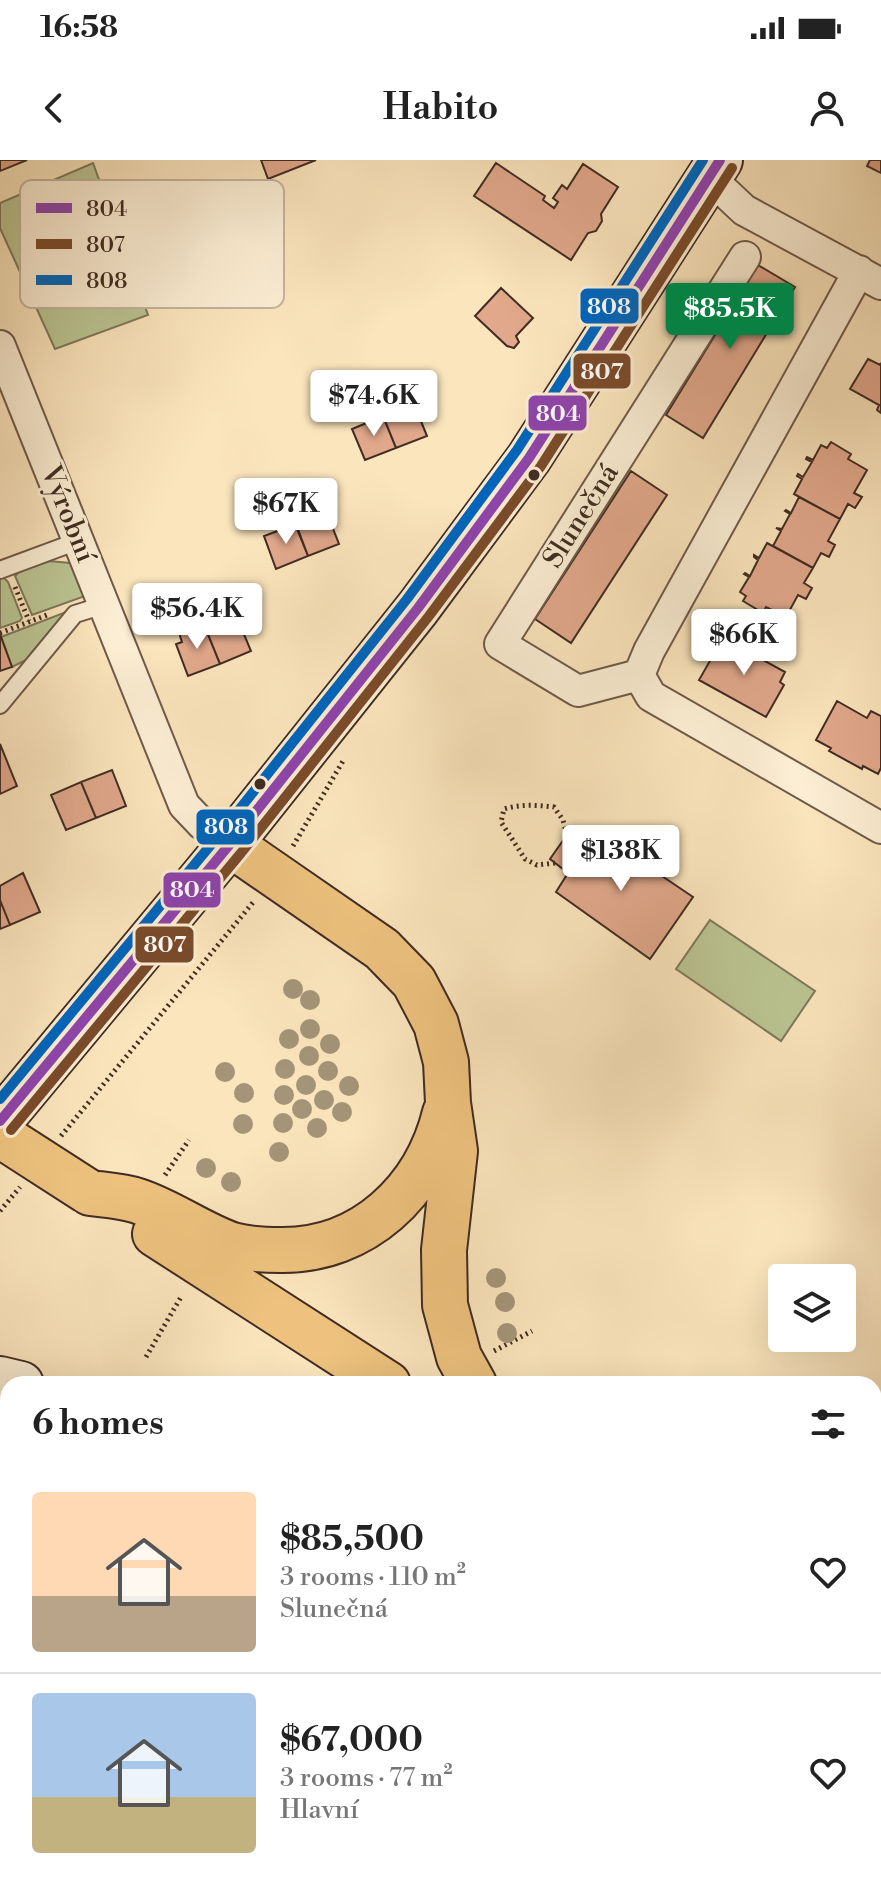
<!DOCTYPE html>
<meta charset="utf-8">
<style>
:root{--surface:#fff;--page:#f2f2f2;--text:#222;--muted:#767676;--line:#e0e0e0;--accent:#0b8043}
body{margin:0;font-family:"Libre Bodoni",serif;background:var(--page);color:var(--text);height:100vh;display:flex;flex-direction:column;font-size:30px;white-space:nowrap}
*{box-sizing:border-box;margin:0}
p{font-size:26px;color:var(--muted)}
.icon{flex:none;width:44px;height:44px;fill:none;stroke:currentColor;stroke-width:2;stroke-linecap:round;stroke-linejoin:round}
.map{position:relative;flex:1;overflow:hidden}
.details{position:absolute;left:0px;top:1216px;width:882px;height:512px;display:flex;flex-direction:column;background:var(--surface);border-radius:24px 24px 0 0;box-shadow:0 8px 32px #0002}
.details>*{flex:none}
.controls{position:absolute;left:768px;top:1104px;display:grid;gap:16px}
.controls a{display:grid;place-items:center;width:88px;height:88px;border-radius:8px;background:var(--surface);box-shadow:0 8px 32px #0002;font-size:40px}
.price{position:absolute;translate:-50% -68px;padding:0 18px;border-radius:8px;background:#fff;color:#222;font-size:26px;line-height:52px;filter:drop-shadow(0 2px 4px #0008)}
.price::after{content:'';position:absolute;left:50%;top:48px;width:24px;height:18px;margin-left:-12px;background:inherit;clip-path:polygon(0 0,100% 0,50% 100%)}
.price.selected{background:var(--accent);color:#fff}
ul{padding:0;list-style:none}
li{display:flex;align-items:center;gap:24px;height:200px;padding:0 32px}
li+li{border-top:2px solid var(--line)}
li span{display:grid;place-items:center;flex:none;width:224px;height:160px;border-radius:8px;color:#555}
li>.icon{margin-inline-start:auto}
span .icon{width:96px;height:96px;fill:#fffc;stroke-width:1}
li b{font-size:34px}
h2{display:flex;justify-content:space-between;align-items:center;height:96px;padding:0 32px;font-size:34px}
.status{display:flex;justify-content:space-between;align-items:center;height:56px;padding:0 40px;background:var(--surface);direction:ltr}
.status svg{height:22px;fill:currentColor}
header{display:flex;justify-content:space-between;align-items:center;height:104px;padding:0 32px;background:var(--surface);font-size:36px;font-weight:600}
.map>svg:first-child{display:block}
.green{fill:#bbc593;stroke:#7e785b;stroke-width:2}
.water{fill:#9fbeb6;stroke:#79847b;stroke-width:2}
.building{fill:#e1a88c;stroke:#402c23;stroke-width:2}
.lines{fill:none;stroke-linecap:round;stroke-linejoin:round}
.lane-casing{stroke:#6f5a4a;stroke-width:20}
.street-casing{stroke:#6f5a4a;stroke-width:34}
.secondary-casing{stroke:#402c23;stroke-width:48}
.primary-casing{stroke:#402c23;stroke-width:48}
.path{stroke:#402c23;stroke-width:5;stroke-dasharray:2 4;stroke-linecap:butt}
.lane{stroke:#fceed4;stroke-width:16}
.street{stroke:#fceed4;stroke-width:30}
.secondary{stroke:#fceed4;stroke-width:44}
.primary{stroke:#eec27e;stroke-width:44}
.primary-bridge-casing{stroke:#402c23;stroke-width:48;stroke-linecap:butt}
.primary-bridge{stroke:#eec27e;stroke-width:44}
.bus-1-casing{stroke:#fceed4;stroke-width:16}
.bus-2-casing{stroke:#fceed4;stroke-width:16}
.bus-3-casing{stroke:#fceed4;stroke-width:16}
.bus-1{stroke:#8e44ad;stroke-width:10}
.bus-2{stroke:#7a4b2a;stroke-width:10}
.bus-3{stroke:#0065bd;stroke-width:10}
.tree{fill:#a59478}
.bus-dot{fill:#402c23;stroke:#fceed4;stroke-width:3}
.labels{text-anchor:middle;dominant-baseline:central;stroke-width:6;stroke-linejoin:round;paint-order:stroke}
.street-label{font-size:28px;fill:#402c23;stroke:#fceed4}
.key{fill:#fceed4;stroke:#c4b49f;stroke-width:2}
.key-label{font-size:22px;fill:#402c23}
.line-badge{stroke:#fceed4;stroke-width:3}
.badge-label{font-size:22px;text-anchor:middle;font-weight:bold;fill:#fff}
</style>
<div class="status"><b>16:58</b><svg viewBox="0 0 49 12"><path d="M0 12V9h3v3zM5 12V6h3v6zM10 12V3h3v9zM15 12V0h3v12zM26 1h20v11H26zM47 4h2v5h-2z"/></svg></div>
<header><svg class="icon" aria-label="back" viewBox="0 0 24 24"><path d="M15 5l-7 7 7 7"/></svg>Habito<svg class="icon" aria-label="person" viewBox="0 0 24 24"><circle cx="12" cy="8" r="4"/><path d="M4 21q1-7 8-7t8 7"/></svg></header>
<div class="map">
<svg width="881" height="1728" viewBox="0 0 881 1728">
<rect width="100%" height="100%" fill="#fbe5bd"/>
<filter id="stains"><feTurbulence type="fractalNoise" baseFrequency=".0025" numOctaves="4"/><feColorMatrix values="0 0 0 0 .2 0 0 0 0 .09 0 0 0 0 .02 0 0 0 .5 -.17"/></filter>
<radialGradient id="worn" r=".72"><stop offset=".6" stop-color="#630" stop-opacity="0"/><stop offset="1" stop-color="#630" stop-opacity=".3"/></radialGradient>
<path class="green" d="M93 3 148 155 55 189 0 68V43Z
M49 401 70 403 77 406 88 435 32 455 15 416 20 411Z
M3 417 8 422 22 458 20 461 0 468V418Z
M66 452 26 500 12 507 1 477Z
M710 760 815 831 781 881 676 809Z
M8 1346V1720H517L522 1728H0V1357Z
M578 1720H788L795 1728H583Z"/>
<path class="water" d="M8 1422V1577L0 1573V1425Z"/>
<path class="building" d="M0 0H27L0 11Z
M261 0H316L268 19Z
M870 0H881V13L867 6Z
M496 3 545 36 543 40 554 48 558 42 553 38 562 25 567 29 583 4 618 27 601 54 602 61 596 71 588 73 571 100 474 36Z
M758 105 795 127 703 278 666 255Z
M501 128 533 158 516 176 519 182 514 188 507 186 475 156Z
M868 199 880 205 881 203V253L877 250 879 245 850 229Z
M414 244 427 276 396 288 383 256Z
M383 256 396 288 365 300 352 269Z
M831 282 851 294 848 299 867 310 854 333 862 337 855 348 848 344 840 359 794 334 802 319 797 316 798 314 803 317 812 302 806 299 807 297 813 300 821 285 827 288Z
M631 311 667 335 571 483 535 459Z
M799 337 840 359 828 381 835 385 829 397 821 393 813 408 773 386 781 371 776 368 782 369 790 354 785 351 786 350 791 353Z
M322 341 339 384 308 396 291 354Z
M296 364 308 396 276 409 264 376Z
M767 383 813 408 804 423 812 428 806 439 798 435 786 457 766 447 763 453 743 441 746 436 740 432 749 417 744 414 745 413 750 416 758 400 754 397V395L759 398Z
M238 460 251 491 220 504 207 472Z
M197 464 201 474 207 472 220 504 188 516 176 484 182 482 180 476 182 470Z
M0 474 12 507 0 511Z
M723 478 785 512 780 522 784 525 766 557 699 520Z
M837 541 867 558 871 551 881 556V608L878 614 863 606 862 609 829 591 831 588 816 580Z
M0 584 17 626 0 634Z
M112 610 126 646 96 658 81 622Z
M81 622 96 658 66 670 51 635Z
M597 672 693 737 650 799 556 732 568 713 550 699 564 679 584 692Z
M23 713 40 752 10 765 0 740V726Z
M0 740 10 765 0 769Z"/>
<g class="lines">
<g class="lane-casing">
<path id="lane" d="M0 410 78 381
M0 545 75 454 104 445"/>
</g>
<g class="street-casing">
<path id="street" d="M709 17 744 50 881 124
M0 186 184 645 202 664 230 684
M639 515 578 531 500 484 745 97
M639 515 649 491 859 111
M639 515 651 536 881 668
M874 1667 877 1654 881 1647
M861 1728 863 1720"/>
</g>
<g class="secondary-casing">
<path id="secondary" d="M0 961 230 684 418 448 529 298 720 0
M0 1219 21 1224
M540 1720 545 1728"/>
</g>
<g class="primary-casing">
<path id="primary" d="M230 684 382 789 414 822 436 864 446 902 448 943 455 991 444 1090 445 1145 459 1197 474 1224
M90 1033C106 1035 123 1036 138 1041 171 1052 200 1074 232 1085 247 1089 265 1090 281 1090 363 1091 426 1031 445 953
M155 1074 388 1224
M874 1566 881 1572"/>
</g>
<path class="path" d="M15 427 29 461
M0 473 47 455
M293 686 343 601
M555 703 537 705 525 699 501 662 504 649C520 644 537 645 554 647L563 660 569 682
M61 976 255 740
M165 1015 189 980
M0 1051 20 1027
M494 1191 532 1171
M146 1197 181 1137
M398 1728 406 1720"/>
<use href="#lane" class="lane"/>
<use href="#street" class="street"/>
<use href="#secondary" class="secondary"/>
<use href="#primary" class="primary"/>
<g class="primary-bridge-casing">
<path id="primary-bridge" d="M0 975 87 1031"/>
</g>
<use href="#primary-bridge" class="primary-bridge"/>
<g class="bus-1-casing">
<path id="bus-1" d="M0 961 230 684 418 448 529 298 720 0"/>
</g>
<g class="bus-2-casing">
<path id="bus-2" d="M11 970 241 693 429 456 541 306 732 8"/>
</g>
<g class="bus-3-casing">
<path id="bus-3" d="M0 939 219 675 407 439 517 290 703 0"/>
</g>
<use href="#bus-1" class="bus-1"/>
<use href="#bus-2" class="bus-2"/>
<use href="#bus-3" class="bus-3"/>
</g>
<g class="tree">
<circle cx="293" cy="829" r="10"/>
<circle cx="310" cy="840" r="10"/>
<circle cx="310" cy="869" r="10"/>
<circle cx="289" cy="879" r="10"/>
<circle cx="330" cy="884" r="10"/>
<circle cx="309" cy="896" r="10"/>
<circle cx="285" cy="909" r="10"/>
<circle cx="328" cy="911" r="10"/>
<circle cx="225" cy="912" r="10"/>
<circle cx="306" cy="925" r="10"/>
<circle cx="349" cy="926" r="10"/>
<circle cx="244" cy="933" r="10"/>
<circle cx="284" cy="935" r="10"/>
<circle cx="324" cy="940" r="10"/>
<circle cx="302" cy="949" r="10"/>
<circle cx="342" cy="952" r="10"/>
<circle cx="283" cy="963" r="10"/>
<circle cx="243" cy="964" r="10"/>
<circle cx="317" cy="968" r="10"/>
<circle cx="279" cy="992" r="10"/>
<circle cx="206" cy="1008" r="10"/>
<circle cx="231" cy="1022" r="10"/>
<circle cx="496" cy="1118" r="10"/>
<circle cx="505" cy="1142" r="10"/>
<circle cx="507" cy="1173" r="10"/>
</g>
<g class="bus-dot">
<circle cx="534" cy="315" r="7"/>
<circle cx="260" cy="624" r="7"/>
</g>
<g class="labels">
<g class="street-label">
<text transform="translate(68 354) rotate(68)">Výrobní</text>
<text transform="translate(581 356) rotate(-58)">Slunečná</text>
</g>
</g>
<rect x="20" y="20" width="264" height="128" rx="12" class="key"/>
<rect x="36" y="43" width="36" height="10" fill="#8e44ad"/>
<rect x="36" y="79" width="36" height="10" fill="#7a4b2a"/>
<rect x="36" y="115" width="36" height="10" fill="#0065bd"/>
<g class="key-label">
<text x="86" y="56">804</text>
<text x="86" y="92">807</text>
<text x="86" y="128">808</text>
</g>
<g class="line-badge">
<rect x="579" y="127" width="61" height="38" rx="8" fill="#0065bd"/>
<rect x="572" y="192" width="60" height="38" rx="8" fill="#7a4b2a"/>
<rect x="527" y="234" width="61" height="38" rx="8" fill="#8e44ad"/>
<rect x="195" y="648" width="61" height="38" rx="8" fill="#0065bd"/>
<rect x="162" y="711" width="60" height="38" rx="8" fill="#8e44ad"/>
<rect x="134" y="765" width="61" height="39" rx="8" fill="#7a4b2a"/>
</g>
<g class="badge-label">
<text x="609" y="154">808</text>
<text x="602" y="219">807</text>
<text x="558" y="261">804</text>
<text x="226" y="674">808</text>
<text x="192" y="737">804</text>
<text x="165" y="792">807</text>
</g>
<rect width="100%" height="100%" filter="url(#stains)"/>
<rect width="100%" height="100%" fill="url(#worn)"/>
</svg>
<div class="controls">
<a><svg class="icon" aria-label="layers" viewBox="0 0 24 24"><path d="M12 4l9 5-9 5-9-5zM3 14l9 5 9-5"/></svg></a>
</div>
<b class="price selected" style="left:730px;top:191px">$85.5K</b>
<b class="price" style="left:374px;top:278px">$74.6K</b>
<b class="price" style="left:286px;top:386px">$67K</b>
<b class="price" style="left:197px;top:491px">$56.4K</b>
<b class="price" style="left:744px;top:517px">$66K</b>
<b class="price" style="left:621px;top:733px">$138K</b>
<section class="details">
<h2>6 homes<svg class="icon" aria-label="filters" viewBox="0 0 24 24"><path d="M4 7h16M4 17h16"/><circle cx="9" cy="7" r="2"/><circle cx="15" cy="17" r="2"/></svg></h2>
<ul>
<li><span style="background:linear-gradient(#ffd9b3 65%,#b9a48a 0)"><svg class="icon" aria-label="home" viewBox="0 0 24 24"><path d="M3 11l9-7 9 7M6 9v11h12V9"/></svg></span><div><b>$85,500</b><p>3 rooms · 110 m²</p><p>Slunečná</p></div><svg class="icon" aria-label="heart" viewBox="0 0 24 24"><path d="M12 20l-8-8c-3-5 5-10 8-4 3-6 11-1 8 4z"/></svg></li>
<li><span style="background:linear-gradient(#a9c7e8 65%,#c2b280 0)"><svg class="icon" aria-label="home" viewBox="0 0 24 24"><path d="M3 11l9-7 9 7M6 9v11h12V9"/></svg></span><div><b>$67,000</b><p>3 rooms · 77 m²</p><p>Hlavní</p></div><svg class="icon" aria-label="heart" viewBox="0 0 24 24"><path d="M12 20l-8-8c-3-5 5-10 8-4 3-6 11-1 8 4z"/></svg></li>
</ul>
</section>
</div>
